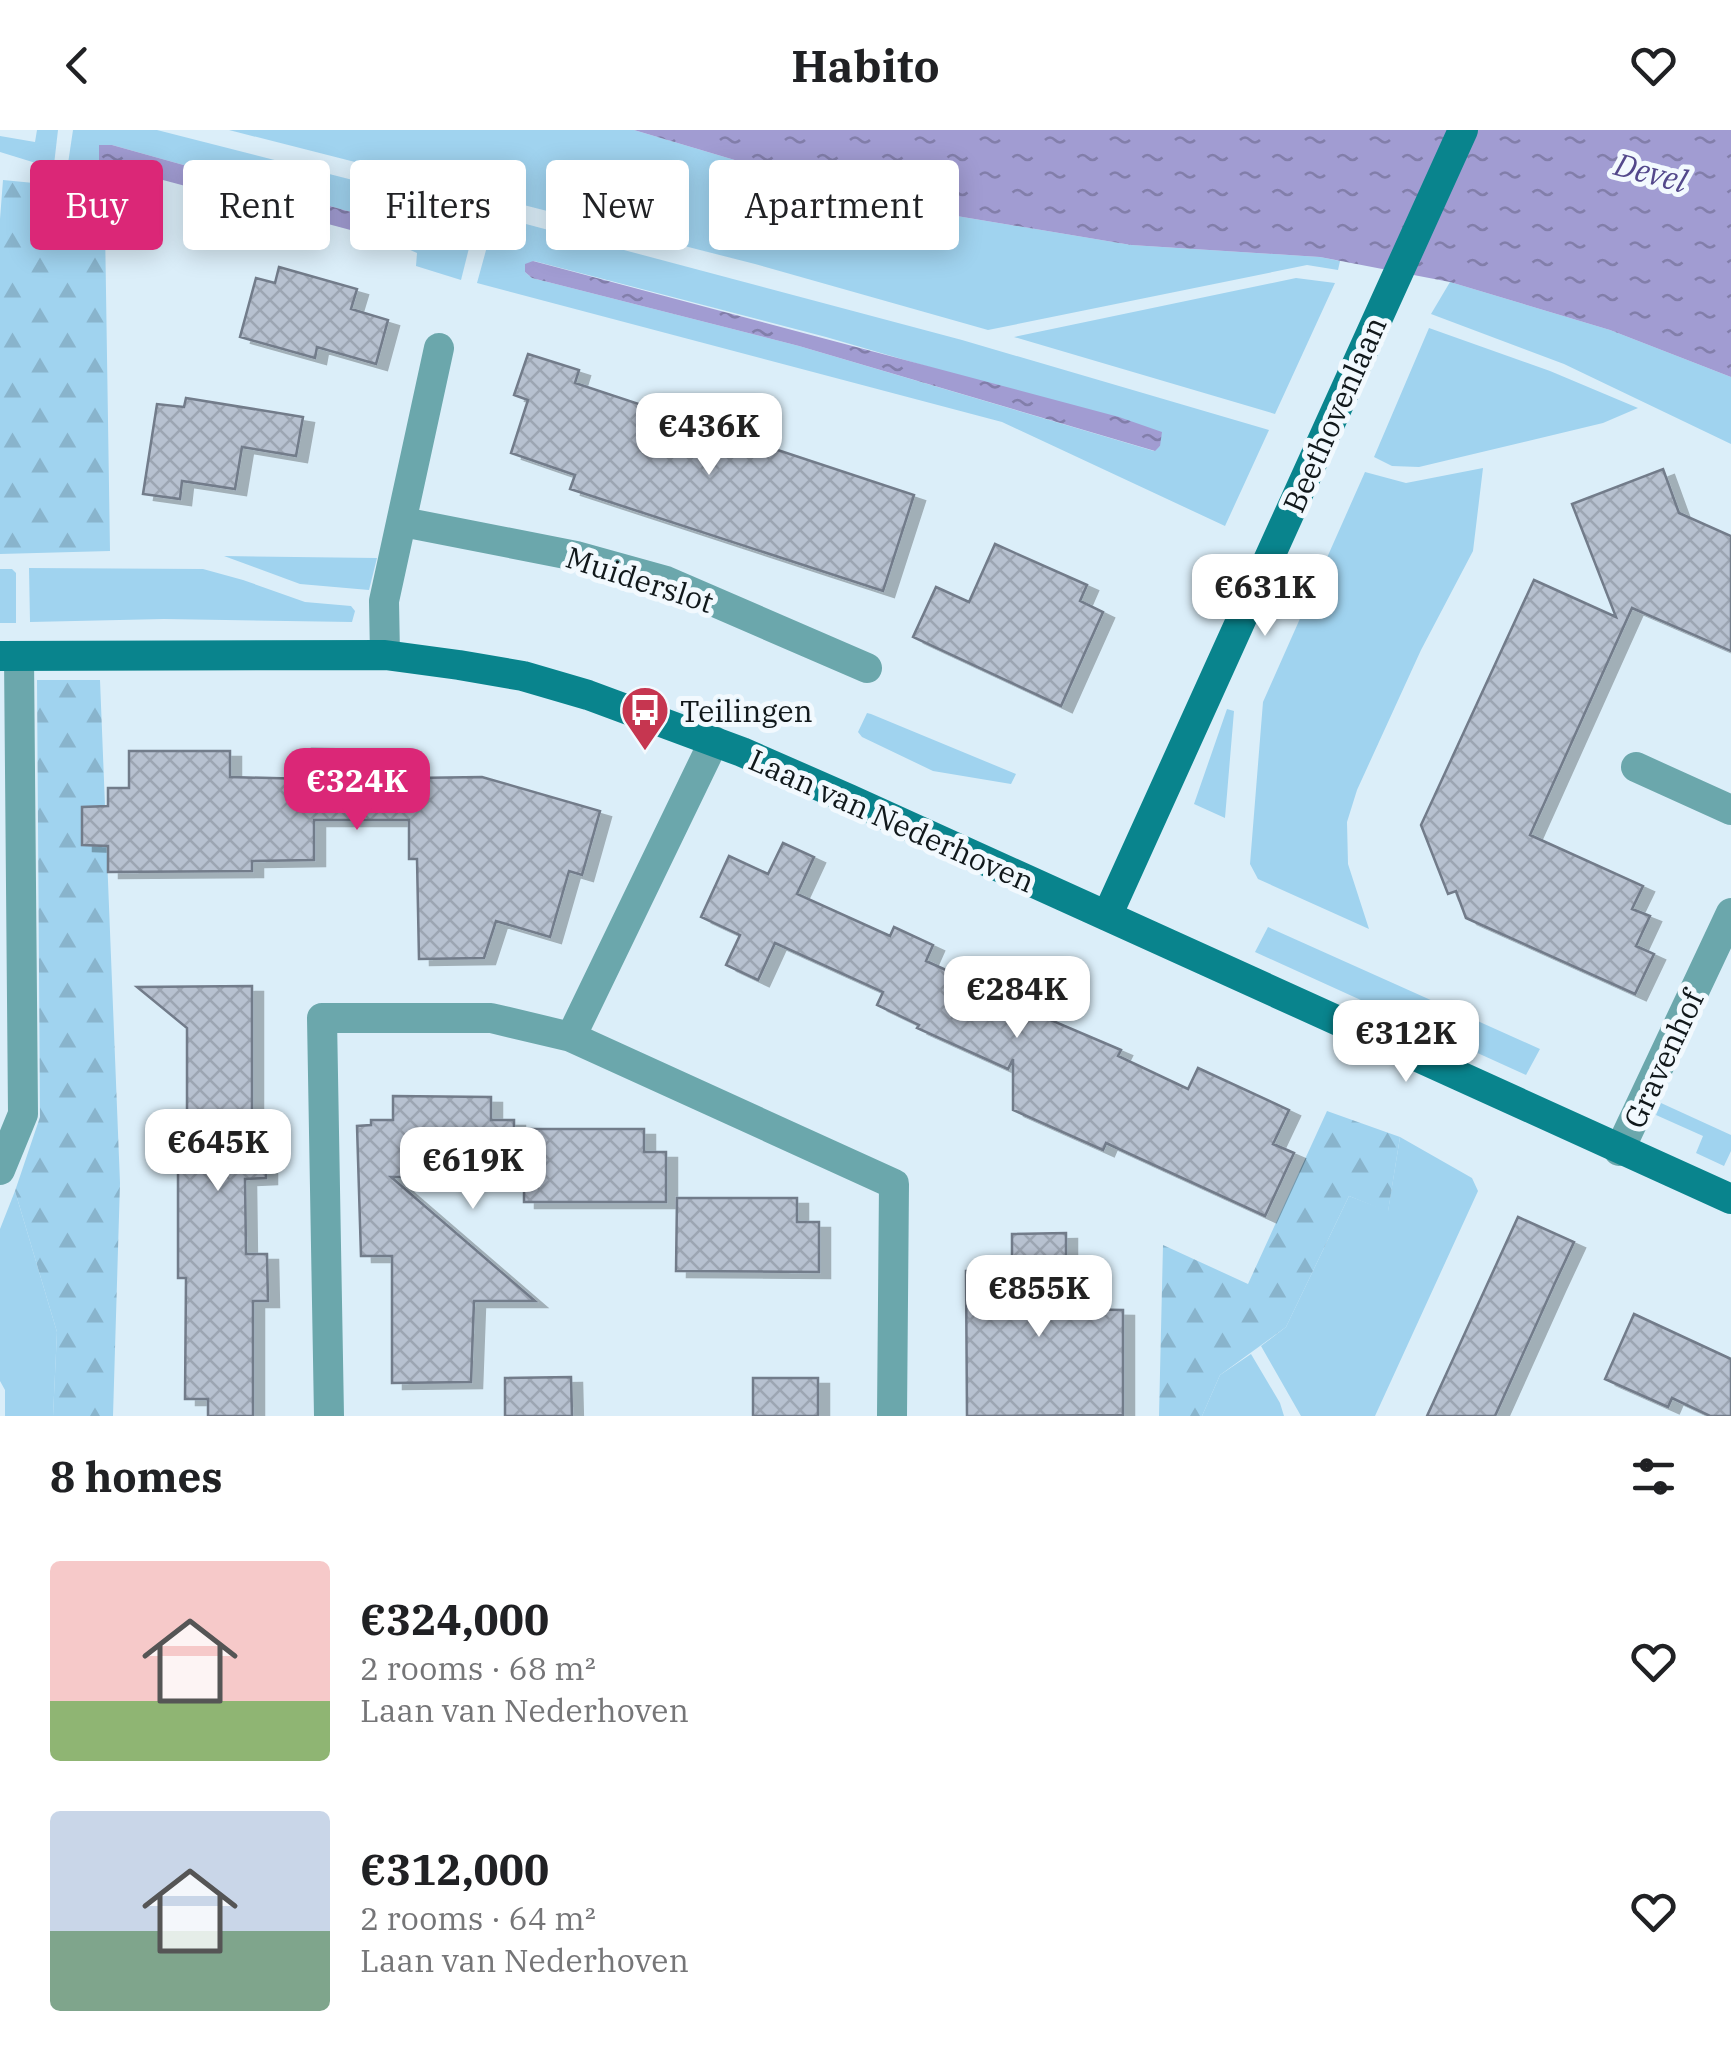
<!DOCTYPE html>
<meta charset="utf-8">
<style>
:root{--surface:#fff;--page:#f6f6f6;--text:#202124;--muted:#757577;--accent:#db2777}
body{margin:0;font-family:"IBM Plex Serif",serif;background:var(--page);color:var(--text);height:100vh;display:flex;flex-direction:column;font-size:38px;white-space:nowrap}
*{box-sizing:border-box;margin:0}
p{font-size:32px;color:var(--muted)}
.icon{flex:none;width:55px;height:55px;fill:none;stroke:currentColor;stroke-width:2;stroke-linecap:round;stroke-linejoin:round}
.map{position:relative;height:1286px;overflow:hidden}
.drawer{display:flex;flex-direction:column;background:var(--surface);flex:1}
.drawer>*{flex:none}
.guide{position:absolute;left:30px;top:30px;width:1000px;height:90px;display:flex;gap:20px}
.price{position:absolute;translate:-50% -85px;padding:0 22px;border-radius:20px;background:#fff;color:#222;font-size:32px;line-height:65px;filter:drop-shadow(0 2px 5px #0008)}
.price::after{content:'';position:absolute;left:50%;top:60px;width:30px;height:22px;margin-left:-15px;background:inherit;clip-path:polygon(0 0,100% 0,50% 100%)}
.price.current{background:var(--accent);color:#fff}
ul{padding:0;list-style:none}
li{display:flex;align-items:center;gap:30px;height:250px;padding:0 50px}
li span{display:grid;place-items:center;flex:none;width:280px;height:200px;border-radius:10px;color:#555}
li>.icon{margin-inline-start:auto}
span .icon{width:120px;height:120px;fill:#fffc;stroke-width:1}
li b{font-size:42px}
h2{display:flex;justify-content:space-between;align-items:center;height:120px;padding:0 50px;font-size:42px}
.pill{padding:0 35px;border-radius:10px;background:var(--surface);box-shadow:0 5px 25px #0003;font-size:35px;line-height:90px}
.pill.current{background:var(--accent);color:#fff}
header{display:flex;justify-content:space-between;align-items:center;height:130px;padding:0 50px;background:var(--surface);font-size:45px;font-weight:700}
.map>svg:first-child{display:block}
.green{fill:#a0d3ef;fill-rule:evenodd}
.forest{fill:url(#forest-firs)}
.water{fill:url(#water-ripples)}
.building{fill:url(#building-cross-hatch);stroke:#727b8a;stroke-width:2.5;filter:url(#shadow)}
.lines{fill:none;stroke-linecap:round;stroke-linejoin:round}
.street{stroke:#6ba7ac;stroke-width:30}
.secondary{stroke:#09848d;stroke-width:30}
.labels{text-anchor:middle;dominant-baseline:central;stroke-width:10;stroke-linejoin:round;paint-order:stroke}
.street-label{font-size:30px;fill:#11181b;stroke:#f2f9fe}
.poi-label{font-size:30px;fill:#11181b;stroke:#f2f9fe;text-anchor:start}
.water-label{font-size:32px;font-style:italic;fill:#53488b;stroke:#f2f9fe}
</style>
<header><svg class="icon" aria-label="back" viewBox="0 0 24 24"><path d="M15 5l-7 7 7 7"/></svg>Habito<svg class="icon" aria-label="heart" viewBox="0 0 24 24"><path d="M12 20l-8-8c-3-5 5-10 8-4 3-6 11-1 8 4z"/></svg></header>
<div class="map">
<svg width="1731" height="1286" viewBox="0 0 1731 1286">
<defs>
<pattern id="forest-firs" width="22" height="20" patternUnits="userSpaceOnUse" patternTransform="scale(2.5)"><rect width="22" height="20" fill="#a0d3ef"/><path d="M5 1l3.5 6h-7zM16 11l3.5 6h-7z" fill="#89b4cc"/></pattern>
<pattern id="water-ripples" width="26" height="14" patternUnits="userSpaceOnUse" patternTransform="scale(2.5)"><rect width="26" height="14" fill="#a19cd2"/><path d="M2 4q2-2 4 0t4 0M15 11q2-2 4 0t4 0" fill="none" stroke="#827eaa"/></pattern>
<pattern id="building-cross-hatch" width="8" height="8" patternUnits="userSpaceOnUse" patternTransform="scale(2.5)"><rect width="8" height="8" fill="#b7c1d0"/><path d="M0 0l8 8M0 8l8-8" fill="none" stroke="#9ca5b2"/></pattern>
<filter id="shadow"><feDropShadow dx="11" dy="6" stdDeviation="0" flood-color="#0004"/></filter>
</defs>
<rect width="100%" height="100%" fill="#dbeef9"/>
<path class="green" d="M37 0H58L52 52 39 34 0 22V6L35 12Z
M73 0H157L470 80 476 90 461 150 416 136 417 123 388 110 431 117 433 105 112 15H99V31L114 37 119 57 66 47Z
M229 0H634L879 73 1131 115 1320 127 1340 131 1338 140 1307 135 988 200 755 134Z
M500 87 962 210 1269 300 1225 396 1002 292 477 153 494 91ZM534 131 826 207 936 239 1160 316 1154 321 799 216 532 148 525 142V135Z
M1296 148 1335 153 1275 284 1014 207Z
M1450 152 1610 200 1731 247V314L1564 234 1431 184Z
M1429 198 1550 241 1638 278 1603 293 1419 337 1392 336 1374 327Z
M1483 338 1473 421 1421 520 1357 660 1347 692 1348 734 1369 799 1258 749 1250 734 1263 572 1365 342 1406 353Z
M224 426 377 428 369 460 300 454Z
M29 438 203 439 243 450 305 472 351 476 355 481 352 492 164 489 30 492Z
M0 439H12L16 443V493H0Z
M1227 579 1234 581 1225 688 1194 674Z
M867 583 871 584 1016 644 1011 654 933 641 862 607 858 602Z
M1268 797 1540 919 1526 945 1255 822Z
M1661 973 1731 1005V1021L1724 1036 1696 1023 1703 1006 1656 985Z
M1400 1007 1472 1048 1478 1061 1375 1286H1301L1261 1216 1286 1197 1349 1066 1388 1081Z
M15 1061 57 1202 53 1286H5V1260L0 1251V1099Z
M1251 1224 1280 1273 1284 1286H1202L1220 1245Z"/>
<path class="forest" d="M3 50 75 57 74 82 105 96 110 421 0 424V89Z
M37 550H100L120 1053 113 1286H53L57 1202 15 1061 40 987Z
M1327 981 1400 1007 1388 1082 1349 1066 1286 1197 1220 1245 1202 1286H1159L1163 1115 1248 1154Z"/>
<path class="water" d="M634 0H1731V247L1610 200 1450 152 1320 127 1131 115 879 73Z
M99 15H112L433 105 432 117 388 110 114 37 99 31Z
M533 131 1119 287 1162 302 1160 316 1155 321 799 216 532 148 525 142V134Z"/>
<path class="building" d="M279 137 357 159 351 179 388 190 376 234 317 217 315 228 240 207 256 148 275 153Z
M528 224 579 240 575 253 914 365 883 461 570 359 575 345 511 323 528 270 514 265Z
M186 268 303 287 296 326 242 317 235 359 182 351 180 369 143 364 157 274 184 277Z
M1663 339 1679 383 1731 406V521L1632 478 1530 705 1643 756 1632 779 1650 786 1636 816 1654 824 1635 864 1466 788 1456 761 1448 764 1421 695 1534 450 1616 487 1572 374Z
M995 414 1087 455 1080 471 1103 482 1061 576 913 507 936 457 969 472Z
M312 619 412 620V648L482 647 600 681 582 745 569 741 550 807 496 791 484 828 419 829 417 729H409V690H314V730L252 731V741L108 742V716L82 715V677L108 676V658H129V621H230V647L311 649Z
M783 713 814 727 797 764 890 806 894 797 933 815 926 831 973 852 971 856 1121 920 1118 926 1188 959 1198 938 1289 980 1273 1014 1294 1023 1265 1086 1106 1013 1103 1020 1013 980V929L1008 939 917 898 919 895 877 875 883 862 775 813 758 850 726 835 740 805 701 787 729 726 768 744Z
M252 856V983H266V1048L245 1049 246 1124H267L268 1171H253V1286H208V1269H185L186 1148H178V1019L179 1005H187V898L137 857Z
M393 966 491 967V990H514V999H644V1022H666V1072H524V1047H391L535 1171H474L471 1252 392 1253V1126H361L357 996 371 995V990H393Z
M677 1068H797V1092H819V1142L676 1141Z
M1518 1087 1574 1112 1554 1155 1495 1286H1427Z
M1066 1103V1179L1123 1180V1285L967 1286 966 1141H1012V1104Z
M1634 1184 1731 1229V1286H1710L1672 1268 1668 1277 1605 1249Z
M571 1247 572 1286H505V1248Z
M753 1248H818V1286H753Z"/>
<g class="lines">
<path class="street" d="M403 392 576 426 666 451 867 538
M385 525 384 471 439 218
M1636 637 1731 680
M571 907 714 611
M1619 1021 1731 783
M0 1040 23 984 19 526
M329 1286 322 888H491L571 907 894 1054 892 1286"/>
<path class="secondary" d="M0 526 385 525 459 535 523 546 588 565 742 622 849 669 1731 1069
M1107 786 1463 0"/>
</g>
<defs>
<g id="bus-pin" transform="scale(2.5)"><path d="M0 17L-7.5 6A9.5 9.5 0 1 1 7.5 6Z" fill="#c63650" stroke="#f2f9fe"/><path d="M-5-6H5V4H4V6H2V4H-2V6H-4V4H-5ZM-3.5-4V0h7V-4ZM-3.5 1.2v1.5H-2V1.2ZM2 1.2v1.5H3.5V1.2Z" fill="#fff"/></g>
</defs>
<g fill-rule="evenodd">
<use href="#bus-pin" x="645" y="580"/>
</g>
<g class="labels">
<g class="street-label">
<text transform="translate(1334 284) rotate(-66)">Beethovenlaan</text>
<text transform="translate(640 449) rotate(18)">Muiderslot</text>
<text transform="translate(892 690) rotate(24)">Laan van Nederhoven</text>
<text transform="translate(1663 929) rotate(-65)">Gravenhof</text>
</g>
<g class="poi-label">
<text x="680" y="580">Teilingen</text>
</g>
<g class="water-label">
<text transform="translate(1651 42) rotate(15)">Devel</text>
</g>
</g>
</svg>
<b class="price" style="left:709px;top:348px">€436K</b>
<b class="price" style="left:1265px;top:509px">€631K</b>
<b class="price current" style="left:357px;top:703px">€324K</b>
<b class="price" style="left:1017px;top:911px">€284K</b>
<b class="price" style="left:1406px;top:955px">€312K</b>
<b class="price" style="left:218px;top:1064px">€645K</b>
<b class="price" style="left:473px;top:1082px">€619K</b>
<b class="price" style="left:1039px;top:1210px">€855K</b>
<div class="guide">
<a class="pill current">Buy</a>
<a class="pill">Rent</a>
<a class="pill">Filters</a>
<a class="pill">New</a>
<a class="pill">Apartment</a>
</div>
</div>
<section class="drawer">
<h2>8 homes<svg class="icon" aria-label="filters" viewBox="0 0 24 24"><path d="M4 7h16M4 17h16"/><circle cx="9" cy="7" r="2"/><circle cx="15" cy="17" r="2"/></svg></h2>
<ul>
<li><span style="background:linear-gradient(#f6c9c9 70%,#8fb573 0)"><svg class="icon" aria-label="home" viewBox="0 0 24 24"><path d="M3 11l9-7 9 7M6 9v11h12V9"/></svg></span><div><b>€324,000</b><p>2 rooms · 68 m²</p><p>Laan van Nederhoven</p></div><svg class="icon" aria-label="heart" viewBox="0 0 24 24"><path d="M12 20l-8-8c-3-5 5-10 8-4 3-6 11-1 8 4z"/></svg></li>
<li><span style="background:linear-gradient(#c9d6e8 60%,#7fa58c 0)"><svg class="icon" aria-label="home" viewBox="0 0 24 24"><path d="M3 11l9-7 9 7M6 9v11h12V9"/></svg></span><div><b>€312,000</b><p>2 rooms · 64 m²</p><p>Laan van Nederhoven</p></div><svg class="icon" aria-label="heart" viewBox="0 0 24 24"><path d="M12 20l-8-8c-3-5 5-10 8-4 3-6 11-1 8 4z"/></svg></li>
</ul>
</section>
